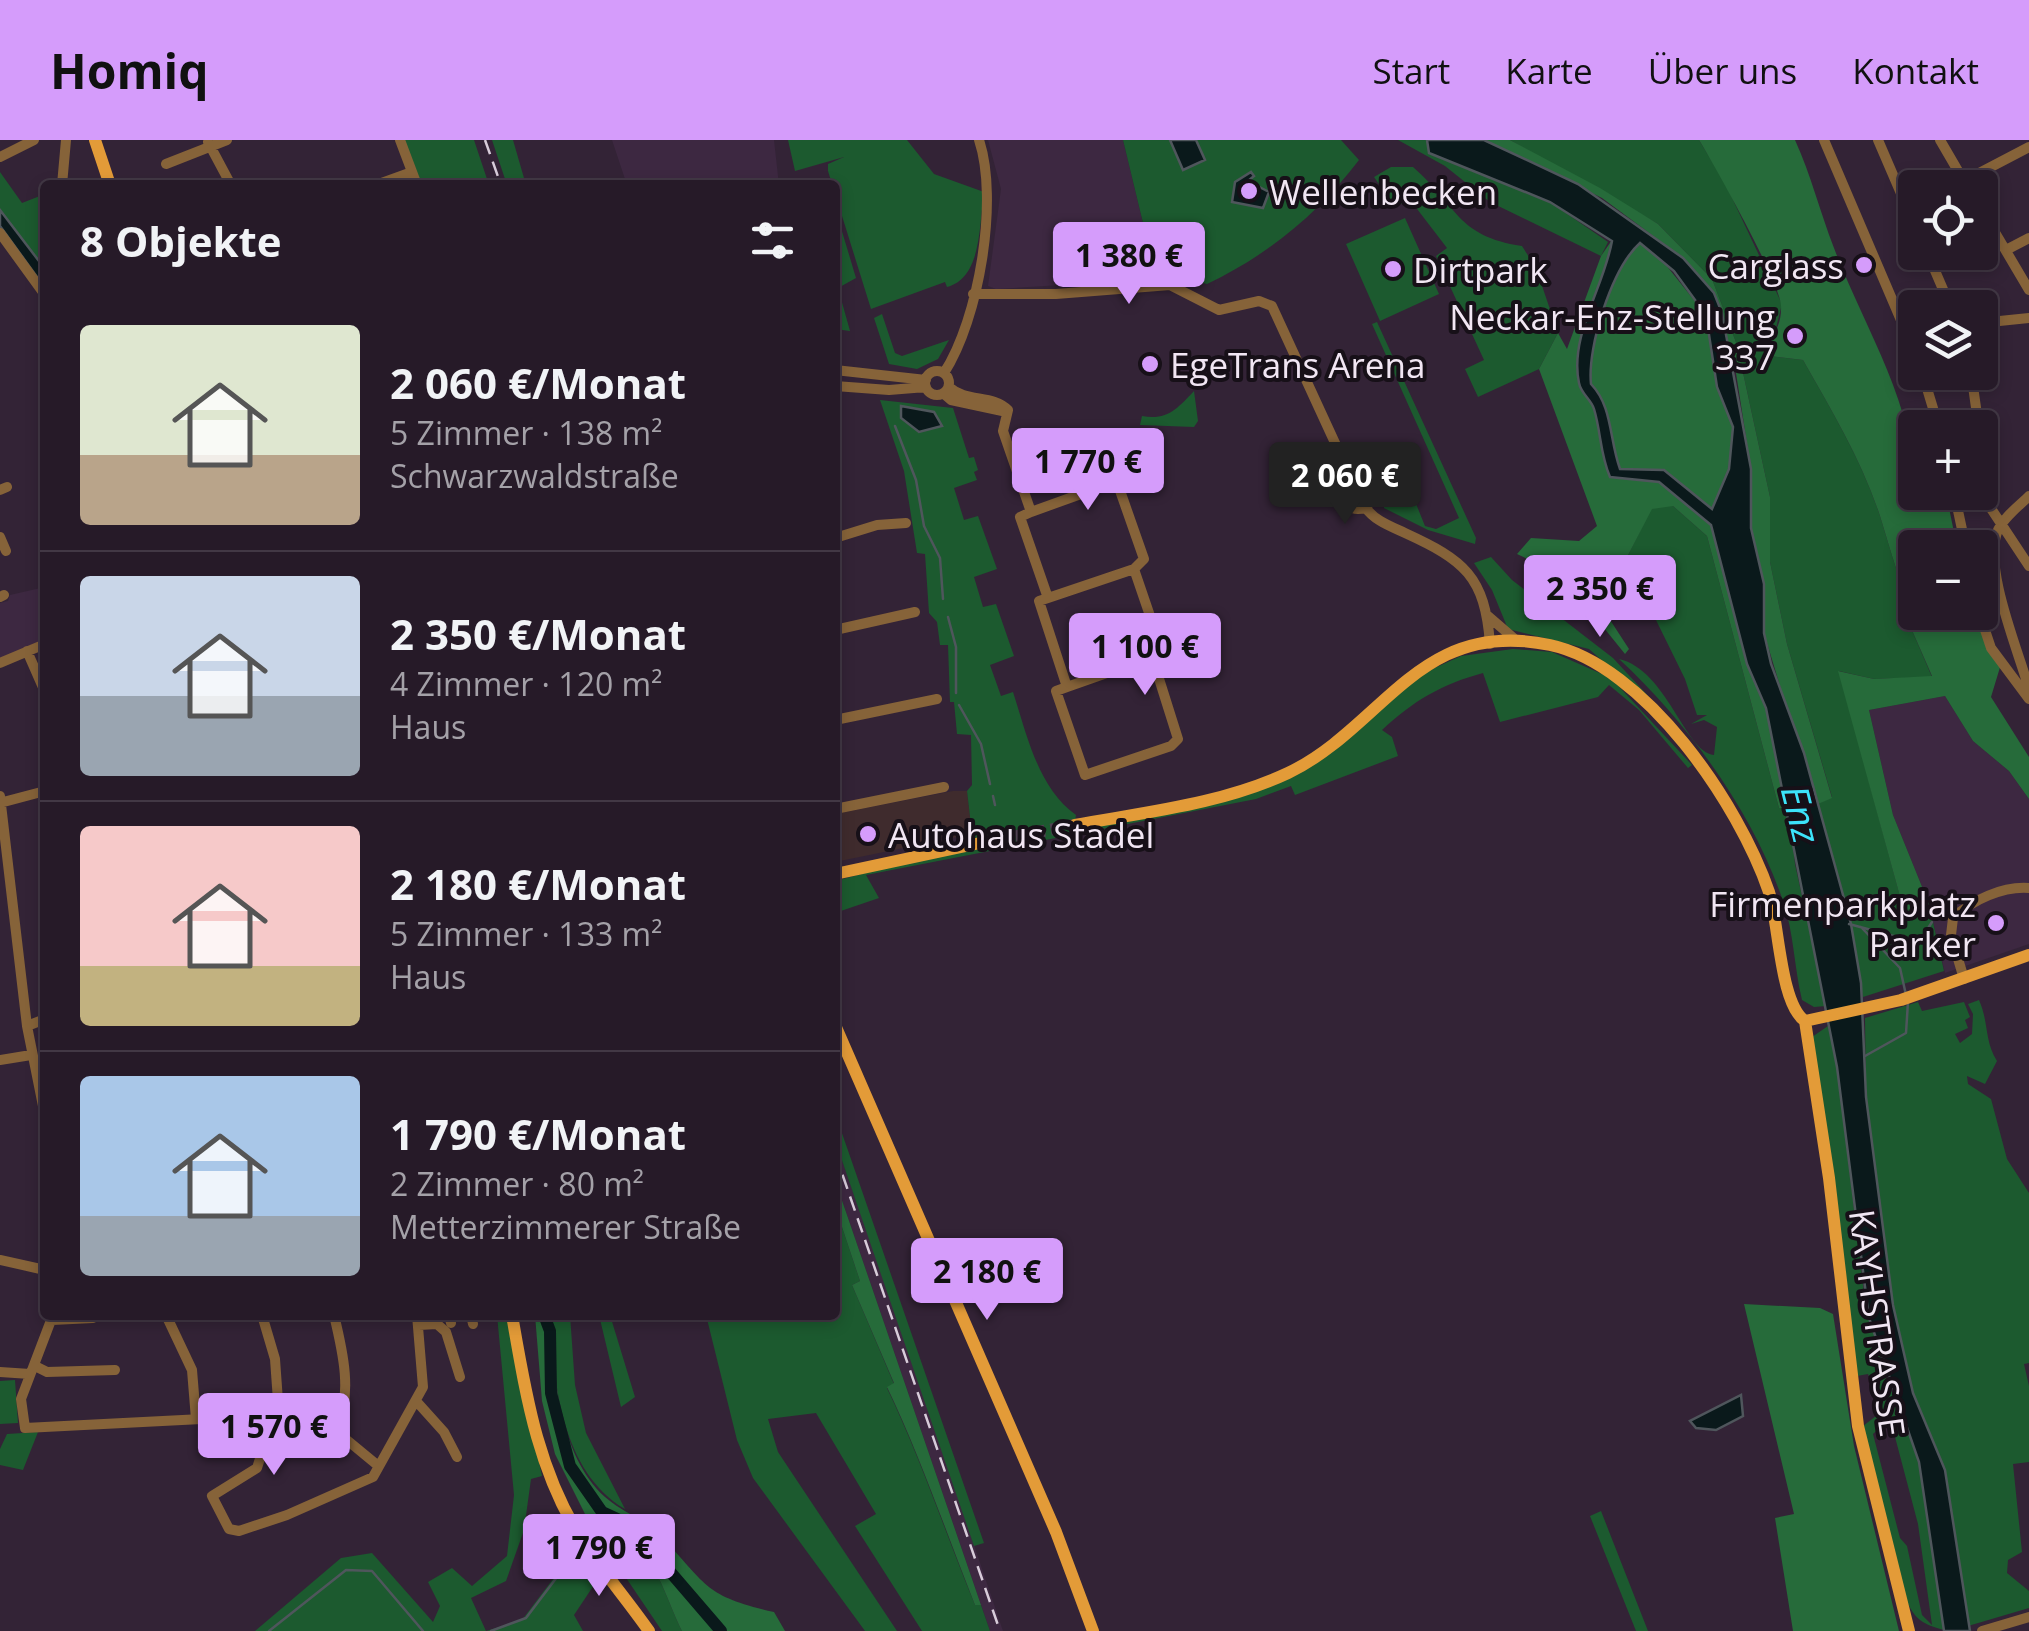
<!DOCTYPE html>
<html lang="de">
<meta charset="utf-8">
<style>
:root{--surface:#261a28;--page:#322734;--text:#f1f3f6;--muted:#a4a1a8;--line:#423845;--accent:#d59cfb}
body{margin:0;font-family:"Open Sans",sans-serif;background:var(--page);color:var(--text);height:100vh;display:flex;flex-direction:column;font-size:38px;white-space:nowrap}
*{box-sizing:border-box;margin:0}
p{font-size:32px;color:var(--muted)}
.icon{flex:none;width:55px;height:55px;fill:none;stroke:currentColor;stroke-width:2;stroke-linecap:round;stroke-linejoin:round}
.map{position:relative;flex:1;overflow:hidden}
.drawer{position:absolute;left:40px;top:40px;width:800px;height:1140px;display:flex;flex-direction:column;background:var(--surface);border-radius:10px;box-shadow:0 5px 15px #0003,0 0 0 2px var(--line)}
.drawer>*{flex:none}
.buttons{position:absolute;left:1898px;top:30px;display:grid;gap:20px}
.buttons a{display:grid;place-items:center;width:100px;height:100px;border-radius:10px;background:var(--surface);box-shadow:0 5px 15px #0003,0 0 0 2px var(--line);font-size:50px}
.price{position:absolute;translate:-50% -85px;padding:0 22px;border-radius:10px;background:var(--accent);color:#111;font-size:32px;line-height:65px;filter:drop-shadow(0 2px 5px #0008)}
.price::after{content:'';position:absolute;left:50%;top:60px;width:30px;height:22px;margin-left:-15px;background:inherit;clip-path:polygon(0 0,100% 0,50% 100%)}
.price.on{background:#222;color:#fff}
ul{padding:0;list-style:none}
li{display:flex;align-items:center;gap:30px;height:250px;padding:0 40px}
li+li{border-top:2px solid var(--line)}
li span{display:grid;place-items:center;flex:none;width:280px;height:200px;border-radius:10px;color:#555}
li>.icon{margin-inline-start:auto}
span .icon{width:120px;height:120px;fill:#fffc;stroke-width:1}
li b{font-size:42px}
h2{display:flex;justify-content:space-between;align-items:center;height:120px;padding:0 40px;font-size:42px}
header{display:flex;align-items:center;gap:60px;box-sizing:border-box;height:140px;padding:0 50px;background:var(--accent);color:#111}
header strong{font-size:48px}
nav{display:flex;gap:55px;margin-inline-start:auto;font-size:35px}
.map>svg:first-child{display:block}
.commercial{fill:#3f2b2d}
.built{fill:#3d2841}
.green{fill:#1c5a2f;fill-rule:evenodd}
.forest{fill:#266b3a}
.water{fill:#0a191b;stroke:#4f565c;stroke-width:2.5;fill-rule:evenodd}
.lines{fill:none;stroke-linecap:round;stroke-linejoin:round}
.stream{stroke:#4f565c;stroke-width:2.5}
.river{stroke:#0a191b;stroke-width:12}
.major-tunnel{stroke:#504052;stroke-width:12;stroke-dasharray:12 6;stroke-linecap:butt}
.minor{stroke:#866339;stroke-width:10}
.major{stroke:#e39b38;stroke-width:12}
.rail{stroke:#d8ccda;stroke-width:2.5;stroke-dasharray:15 8;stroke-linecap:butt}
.poi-dot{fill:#d59cfb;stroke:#171018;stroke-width:4}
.labels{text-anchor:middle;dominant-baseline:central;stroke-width:8;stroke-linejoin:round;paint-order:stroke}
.poi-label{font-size:35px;fill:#f1e6f3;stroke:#171018;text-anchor:start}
.street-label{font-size:35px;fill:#f1e6f3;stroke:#171018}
.water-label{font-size:38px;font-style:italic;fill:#3ce3fa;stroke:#171018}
</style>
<header>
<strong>Homiq</strong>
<nav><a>Start</a><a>Karte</a><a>Über uns</a><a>Kontakt</a></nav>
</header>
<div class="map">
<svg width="2029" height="1491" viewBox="0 0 2029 1491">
<rect width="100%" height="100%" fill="#332336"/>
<path class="commercial" d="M953 651H967L972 694 835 722V674Z"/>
<path class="built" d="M612 0H774L779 45H627Z
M988 0H1123L1150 112 1146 140 996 149 988 146 1001 49Z
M45 447V499L0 519V463L8 461 10 455Z
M1945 556 1973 601 2009 631 2029 659V804L1945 833 1929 764 1893 675 1869 570Z
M835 1000 889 1153 1003 1491H990L835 1040Z"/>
<path class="green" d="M403 0H474L489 45H420Z
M492 0H513L526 45H507Z
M788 0H907L934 34 984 52C979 85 982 138 947 147L945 142 871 169 828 31V24L844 17 795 31Z
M1123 0H1341L1359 20C1318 74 1268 115 1207 144L1175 136 1163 112H1150Z
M1398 0H1427L1429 14 1550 62 1608 102 1601 116 1490 62 1445 26Z
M1510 0H1699L1725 43 1782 164 1769 216 1803 220C1832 271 1862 321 1880 376 1891 412 1900 445 1916 480L1911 488 1932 537 1874 539 1839 531 1904 771 1929 764 1944 831 1863 857 1840 740 1816 665 1832 657 1787 504 1770 422V357L1737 205 1712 139 1658 84Z
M1391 27H1413C1458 66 1456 96 1522 106L1536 128 1558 193 1539 229 1478 257 1465 229 1484 220 1436 116 1447 108 1414 65 1392 63 1374 37Z
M0 32 22 63 45 54V129L0 70Z
M835 68 856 138 838 148 850 191 835 189Z
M1405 78 1439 154 1380 181 1346 104Z
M882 174 895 213 902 216 949 200 938 219 917 229 889 224 874 178Z
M1377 182 1476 398 1475 404 1428 390 1384 368 1383 349 1406 339 1425 386 1436 389 1459 378 1372 184Z
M1194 251 1198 281 1194 287 1140 285 1142 276C1167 281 1178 268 1194 251Z
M880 260 953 268 969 318 974 317 978 330 974 332 977 340 954 348 964 380 978 376 997 429 974 437 983 467 996 464 1014 516 990 525 1001 556 1013 552C1027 595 1038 648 1076 675L1075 681 1263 648 1428 531 1461 516 1513 509 1552 512 1611 538 1692 625 1688 628 1639 570 1609 545 1598 557 1500 582 1483 533C1442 544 1413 561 1382 590L1392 597 1398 616 1295 655 1291 646 1256 659 866 735 879 758 835 773V741L980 703 972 694 967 651 972 645 971 595 957 594 954 562H950L948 505H940L937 482 929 473 925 414 917 413 904 331Z
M1661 365 1673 366 1707 396 1779 668H1789L1795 724 1826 866 1814 867 1802 860C1794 827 1794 793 1783 761 1753 672 1688 583 1619 519 1667 530 1685 612 1714 615L1717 587 1704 580 1691 584 1707 575H1697L1685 539 1626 419 1651 369Z
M1491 417 1512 440 1613 518 1676 586 1589 509 1508 489 1492 450 1474 423Z
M1979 860C1989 882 1984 900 1997 921L1985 944 1967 936 1968 944 1991 959 2007 1019 2029 1053V1223L2024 1224 2029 1246V1322L2013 1324 2022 1412 2008 1420 2007 1433 2029 1451V1468L1968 1486 1945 1330 1913 1253 1893 1165 1866 957 1865 878 1918 862 1922 871 1964 862 1970 877 1965 880 1968 888 1955 894 1960 903 1972 894 1973 874 1968 864Z
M1828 886 1837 927 1864 1153 1886 1237 1919 1322 1944 1490C1924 1484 1917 1482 1907 1462L1863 1286 1876 1276 1875 1266 1880 1261 1868 1234 1857 1236 1812 897ZM1890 1278 1918 1384 1932 1485 1922 1475 1907 1406 1900 1398 1873 1294Z
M835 973 984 1403 974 1406 835 1000Z
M835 1066 860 1141 852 1145 894 1244 887 1248C921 1319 945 1392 975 1465H981L990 1491H922L855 1386 876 1374 816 1273 768 1279 778 1312 897 1491H865L753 1338 737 1300 706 1175H835Z
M497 1175H508L542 1336 531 1339 524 1390 506 1441 471 1458 486 1491 522 1480 578 1406 602 1433 574 1475 583 1491H255L341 1418 372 1413 433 1482 440 1466 428 1442 452 1428 472 1446 507 1416 514 1355Z
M552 1175H570L575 1245 586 1293 625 1369C562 1332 552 1242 552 1175Z
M599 1175H610L635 1257 621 1267Z
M15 1240 18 1283 0 1284V1241Z
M38 1292 23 1330 0 1325V1309L7 1294Z
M1601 1371 1648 1491H1636L1590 1376Z
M591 1386C657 1406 656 1436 682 1491H662Z"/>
<path class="forest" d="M1484 0H1510L1600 48 1658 84 1712 139 1737 205 1770 357V422L1787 504 1832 658 1816 665 1764 493V444L1751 388V329L1736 233 1714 153 1683 118 1602 58Z
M1699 0H1795C1811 35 1820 72 1834 108 1865 190 1915 263 1915 352L1946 353 1957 407 1915 408V472L1979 473 2001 524 1991 557 2029 617V659L2009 631 1973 601 1945 556 1869 570 1893 675 1929 764 1904 771 1838 531 1874 539 1932 536 1911 488 1916 480C1900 445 1891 412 1880 376 1862 321 1832 271 1803 220L1769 216 1764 208C1774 196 1782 183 1781 166 1781 144 1715 26 1699 0Z
M1612 100 1640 103 1658 115 1706 175 1717 247 1733 287 1729 329 1710 377 1747 524 1766 568 1789 668H1779L1707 396 1673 366 1652 369 1626 419 1588 446 1629 509 1625 514 1570 446 1550 430 1517 414 1531 398 1579 401 1597 386 1539 229 1558 193 1567 209 1601 116Z
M835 1040 981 1465H975C946 1392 921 1318 887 1247L894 1243 852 1145 860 1141 835 1066Z
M1744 1164 1820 1168 1833 1174 1854 1306 1899 1491H1793L1775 1378 1794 1374Z
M535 1175H552C552 1233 559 1315 605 1357 622 1372 646 1380 662 1397 708 1446 704 1456 774 1472L785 1491H682C656 1436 657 1406 591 1386L555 1314 542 1261Z"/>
<path class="water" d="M1170 0H1196L1205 20 1183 30Z
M1427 0H1484L1578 44 1683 118 1714 153 1722 173 1751 329V388L1764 444V493L1771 524 1804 613 1851 784 1861 843 1866 957 1893 1165 1913 1253 1945 1330 1970 1491H1944L1919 1322 1869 1178 1837 927 1766 568 1747 524 1711 385 1659 342 1610 337C1600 314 1601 292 1594 269 1591 259 1581 254 1579 243 1569 196 1604 147 1612 101L1550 62 1429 13ZM1640 103 1674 131 1706 175 1717 247 1733 287 1729 329 1712 369 1664 330 1620 329C1609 299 1613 267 1591 244 1587 207 1612 128 1640 103Z
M1251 32 1254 36 1248 41 1269 52 1263 68 1232 62 1235 42Z
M0 70 45 129V148L0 86Z
M901 266 934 272 942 286 919 292 901 278Z
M1741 1255 1743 1276 1716 1290 1696 1288 1690 1281Z"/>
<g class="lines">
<path class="stream" d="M895 286 916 340 924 386 940 418 943 459
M948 477 956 507V553
M959 565 981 604 990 644
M993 656 995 665
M1849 784 1901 798
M1861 787 1900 828 1906 855
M1910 800 1920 801 1932 782
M1865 916 1906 893 1908 862
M595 1382 602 1372
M269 1491 346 1430 372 1431 423 1491
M491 1491 526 1478 579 1408"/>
<path class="river" d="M544 1175 550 1191 551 1253 570 1326 602 1372 630 1385 721 1491"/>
<path class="major-tunnel" d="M980 703 1075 685"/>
<path class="minor" d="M400 0 417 45
M1824 0 1915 213
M1878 0 1915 86
M1940 0 1968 48
M208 2 231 45
M0 17 34 0
M166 24 227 0
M1964 41 2029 7
M62 45 66 0
M376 45 412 32
M1980 67 2029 150
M0 93 45 155
M2006 110 2029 98
M1927 112 1951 168
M973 154H1056L1170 145 1219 170 1259 161 1272 166 1353 342
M1980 183 2029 178
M835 230 926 240
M925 243a12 12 0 1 1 24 0a12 12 0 1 1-24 0Z
M1922 232 1939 288
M1971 232 1990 367 2029 426
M944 233C979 179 999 60 979 0
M835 246 889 250 926 247
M949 247C966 263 993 254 1008 270L1003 291 1031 372 1020 377 1048 458 1039 461 1067 547 1056 551 1085 635 1171 606 1178 599 1155 526 1161 508 1134 429 1144 419 1117 342
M944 254 951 260 1007 272
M1344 355a14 14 0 1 1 28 0a14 14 0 1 1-28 0Z
M0 350 7 347
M1954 352 1966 408
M2029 356C2019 366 2004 377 1998 390 1982 426 2019 512 2029 549
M1365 367C1375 381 1390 386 1405 393 1464 420 1485 436 1490 504
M1031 372 1131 336
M0 397 6 411
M835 398 877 385 906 383
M0 457 4 455
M1048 458 1134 429
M1979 472 1991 508 2029 559
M1488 476 1517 501
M835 490 915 472
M27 511 45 552
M0 523 45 504
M1067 547 1155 516
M835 580 937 559
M0 656 27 886 45 976
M0 663 45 651
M835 669 944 647
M1964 839 1951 795 1953 778C1972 760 2003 746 2029 748
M27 886 45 879
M0 920 31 915
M0 1120 45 1130
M53 1175 21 1259 25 1288 279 1275 336 1291 376 1324
M166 1175 192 1230 196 1279
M262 1175 275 1219 279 1275
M334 1175C343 1212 353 1255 336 1291
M449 1175 451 1183
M471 1175 473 1184
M52 1180 93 1178
M419 1185 437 1184 446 1192 460 1237
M35 1226 47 1232 115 1230
M0 1232 30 1234
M417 1262 444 1292 457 1317
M274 1275 257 1328 212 1356 229 1389 239 1391 287 1375 373 1337 423 1247 417 1175
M1982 1491 2029 1477"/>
<path class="major" d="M95 0 110 45
M1075 685C1146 672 1222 664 1288 633 1384 587 1419 477 1550 505 1645 525 1739 664 1769 752 1779 783 1780 864 1805 881L1901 860 2029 815
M835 734 980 703
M1805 881 1829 1038 1858 1286 1909 1491
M835 885 1056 1392 1093 1491
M512 1175C526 1256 538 1333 584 1403 604 1433 628 1461 649 1491"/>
<path class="rail" d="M485 0 501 45
M835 1013 1000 1491"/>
</g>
<g class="poi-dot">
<circle cx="1249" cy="51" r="10"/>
<circle cx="1864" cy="125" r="10"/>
<circle cx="1393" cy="129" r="10"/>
<circle cx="1795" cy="196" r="10"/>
<circle cx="1150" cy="224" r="10"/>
<circle cx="868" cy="694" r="10"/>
<circle cx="1996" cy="783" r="10"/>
</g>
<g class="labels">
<g class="poi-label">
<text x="1269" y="51">Wellenbecken</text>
<text x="1844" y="125" text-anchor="end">Carglass</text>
<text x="1413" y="129">Dirtpark</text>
<text x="1775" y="176" text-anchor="end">Neckar-Enz-Stellung<tspan x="1775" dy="40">337</tspan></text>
<text x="1170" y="224">EgeTrans Arena</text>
<text x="888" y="694">Autohaus Stadel</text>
<text x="1976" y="763" text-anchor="end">Firmenparkplatz<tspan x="1976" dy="40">Parker</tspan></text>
</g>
<g class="street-label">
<text transform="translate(1878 1183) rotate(82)">KAYHSTRASSE</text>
</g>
<g class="water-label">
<text transform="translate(1802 674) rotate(76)">Enz</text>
</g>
</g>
</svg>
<div class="buttons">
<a><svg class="icon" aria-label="locate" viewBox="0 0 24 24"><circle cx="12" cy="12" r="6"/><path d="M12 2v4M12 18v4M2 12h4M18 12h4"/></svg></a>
<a><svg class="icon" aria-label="layers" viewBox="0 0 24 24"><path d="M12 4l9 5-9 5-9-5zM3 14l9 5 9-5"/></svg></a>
<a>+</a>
<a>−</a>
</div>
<b class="price" style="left:1129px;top:167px">1 380 €</b>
<b class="price" style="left:1088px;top:373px">1 770 €</b>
<b class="price on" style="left:1345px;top:387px">2 060 €</b>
<b class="price" style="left:1600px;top:500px">2 350 €</b>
<b class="price" style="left:1145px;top:558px">1 100 €</b>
<b class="price" style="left:987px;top:1183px">2 180 €</b>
<b class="price" style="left:274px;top:1338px">1 570 €</b>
<b class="price" style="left:599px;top:1459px">1 790 €</b>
<section class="drawer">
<h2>8 Objekte<svg class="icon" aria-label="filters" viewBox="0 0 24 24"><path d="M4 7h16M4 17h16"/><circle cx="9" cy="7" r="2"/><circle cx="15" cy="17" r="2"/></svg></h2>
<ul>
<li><span style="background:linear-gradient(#dfe7d0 65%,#b9a48a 0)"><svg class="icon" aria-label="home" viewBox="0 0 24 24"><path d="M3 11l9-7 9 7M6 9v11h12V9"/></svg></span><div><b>2 060 €/Monat</b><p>5 Zimmer · 138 m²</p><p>Schwarzwaldstraße</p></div></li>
<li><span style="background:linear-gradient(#c9d6e8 60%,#9aa5b1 0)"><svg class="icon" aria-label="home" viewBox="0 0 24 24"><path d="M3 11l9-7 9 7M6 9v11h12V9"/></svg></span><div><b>2 350 €/Monat</b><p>4 Zimmer · 120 m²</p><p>Haus</p></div></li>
<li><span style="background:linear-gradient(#f6c9c9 70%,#c2b280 0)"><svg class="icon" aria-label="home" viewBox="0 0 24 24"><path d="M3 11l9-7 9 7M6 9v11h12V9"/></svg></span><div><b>2 180 €/Monat</b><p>5 Zimmer · 133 m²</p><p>Haus</p></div></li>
<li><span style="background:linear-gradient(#a9c7e8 70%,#9aa5b1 0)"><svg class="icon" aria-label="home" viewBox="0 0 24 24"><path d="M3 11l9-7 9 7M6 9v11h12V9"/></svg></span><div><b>1 790 €/Monat</b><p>2 Zimmer · 80 m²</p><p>Metterzimmerer Straße</p></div></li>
</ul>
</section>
</div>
